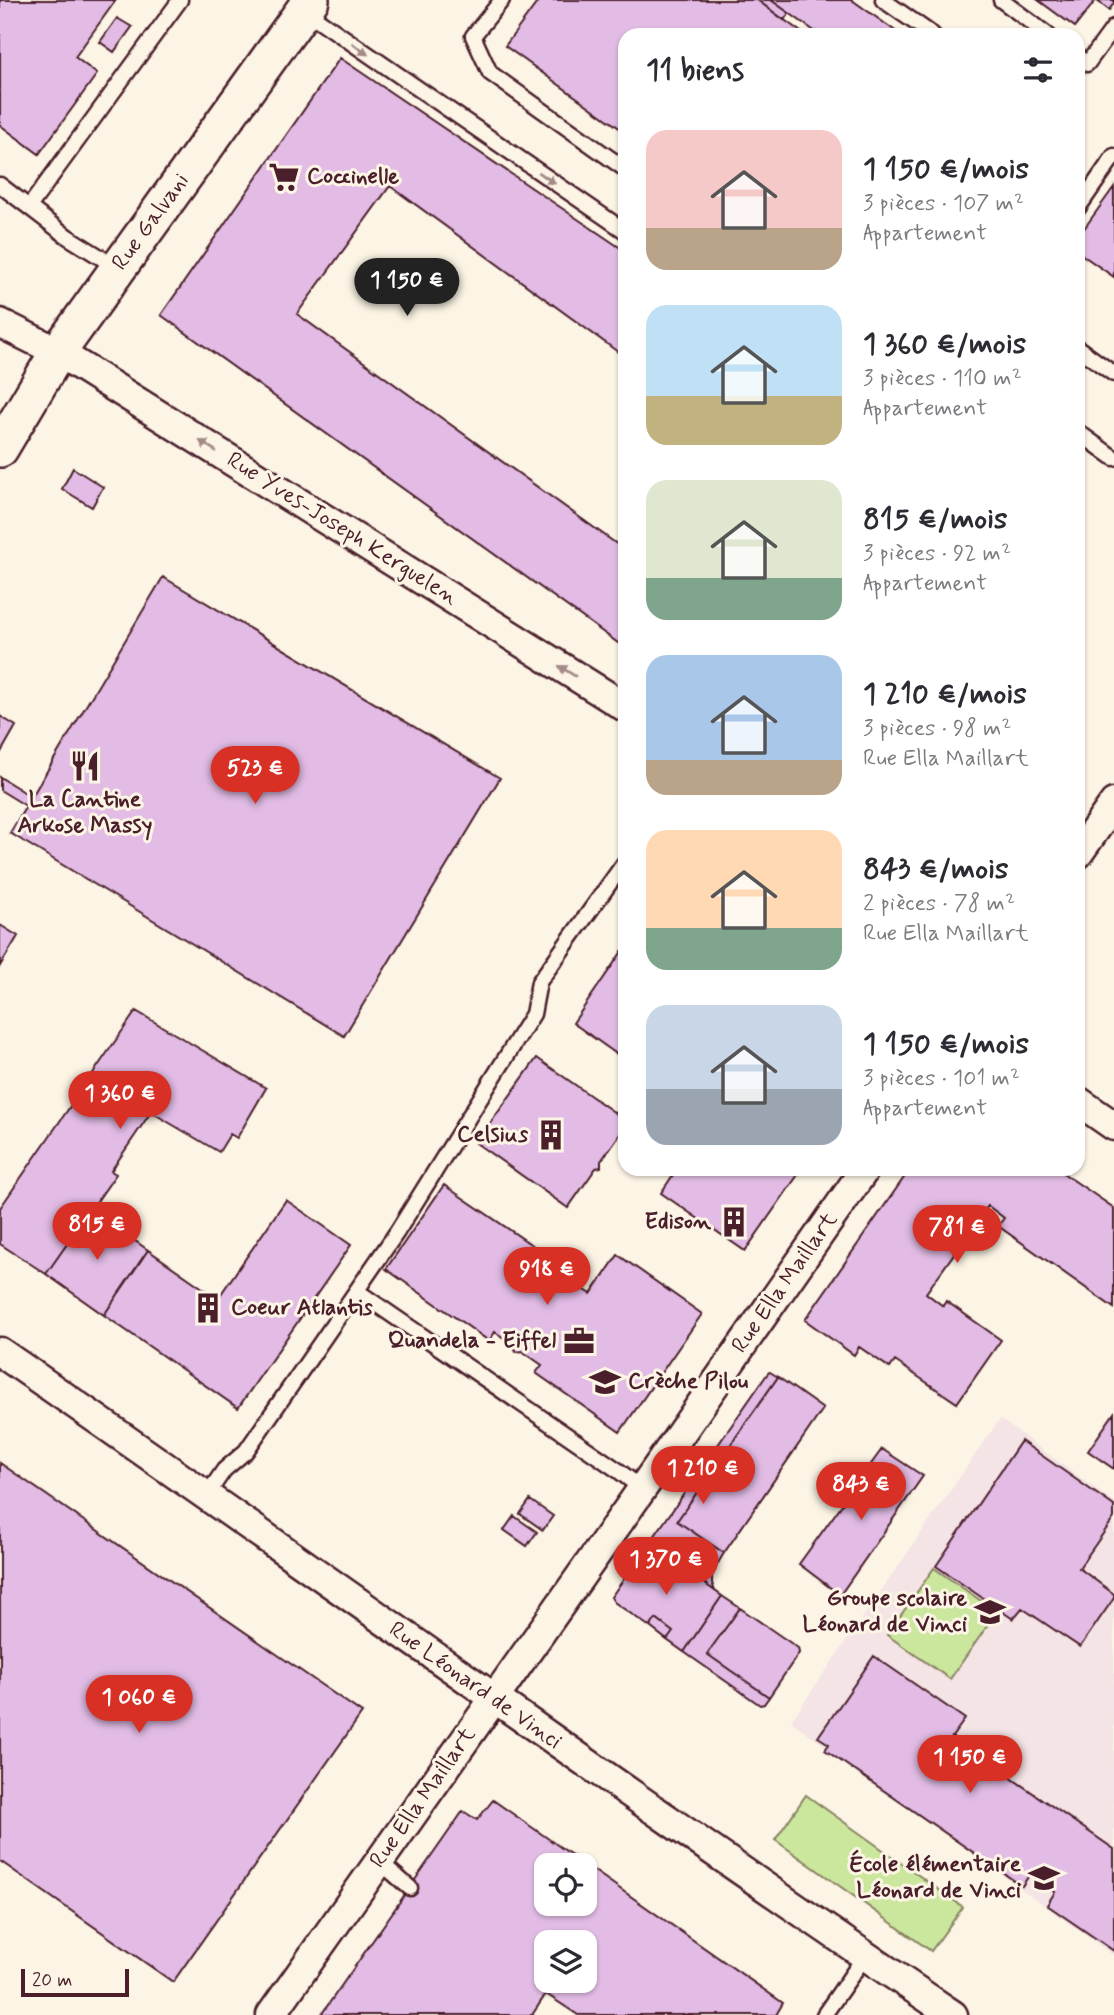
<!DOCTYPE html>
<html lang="fr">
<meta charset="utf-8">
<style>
:root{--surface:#fff;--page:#f2f2f3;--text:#2b2b33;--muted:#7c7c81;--accent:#d93025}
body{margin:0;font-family:Mynerve,sans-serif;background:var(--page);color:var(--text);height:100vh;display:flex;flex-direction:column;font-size:26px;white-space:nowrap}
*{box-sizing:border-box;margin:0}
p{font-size:23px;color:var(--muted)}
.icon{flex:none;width:38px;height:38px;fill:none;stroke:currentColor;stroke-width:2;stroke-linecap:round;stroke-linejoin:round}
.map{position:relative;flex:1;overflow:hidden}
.panel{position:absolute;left:618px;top:28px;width:467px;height:1148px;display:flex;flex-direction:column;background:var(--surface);border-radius:21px;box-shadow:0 2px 5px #0004}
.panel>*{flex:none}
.fabs{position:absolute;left:534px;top:1853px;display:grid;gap:14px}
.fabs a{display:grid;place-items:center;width:63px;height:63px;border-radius:14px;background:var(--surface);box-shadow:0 2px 5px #0004;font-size:35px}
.scale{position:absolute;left:21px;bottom:18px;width:108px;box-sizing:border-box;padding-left:7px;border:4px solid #4a1f2b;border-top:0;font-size:19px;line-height:24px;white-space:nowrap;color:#4a1f2b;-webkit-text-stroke:5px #fcf5e5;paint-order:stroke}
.price{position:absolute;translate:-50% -60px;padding:0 16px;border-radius:24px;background:var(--accent);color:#fff;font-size:23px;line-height:46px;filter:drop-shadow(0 2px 4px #0008)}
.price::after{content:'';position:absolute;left:50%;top:42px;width:21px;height:16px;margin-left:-10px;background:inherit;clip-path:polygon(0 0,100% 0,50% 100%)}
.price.on{background:#222;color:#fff}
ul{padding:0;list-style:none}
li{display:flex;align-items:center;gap:21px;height:175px;padding:0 28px}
li span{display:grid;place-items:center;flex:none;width:196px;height:140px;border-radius:21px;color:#555}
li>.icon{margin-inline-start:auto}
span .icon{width:84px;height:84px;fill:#fffc;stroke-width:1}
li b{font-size:30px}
h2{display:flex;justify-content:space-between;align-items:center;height:84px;padding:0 28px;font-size:30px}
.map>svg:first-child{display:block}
.built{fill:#f4e4e5}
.green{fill:#cbe79d;stroke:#8a8364;stroke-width:2}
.building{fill:#e2bce5;stroke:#4a1f2b;stroke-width:2;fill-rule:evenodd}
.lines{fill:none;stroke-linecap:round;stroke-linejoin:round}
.service-casing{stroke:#4a1f2b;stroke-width:19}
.minor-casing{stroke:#4a1f2b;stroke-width:33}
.tertiary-casing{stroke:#4a1f2b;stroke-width:40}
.service{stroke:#fcf5e5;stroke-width:14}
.minor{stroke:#fcf5e5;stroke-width:28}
.tertiary{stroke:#fcf5e5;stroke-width:35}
.oneway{fill:#a38a88}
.labels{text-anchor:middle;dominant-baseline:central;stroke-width:6;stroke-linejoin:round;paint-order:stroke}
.poi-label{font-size:23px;font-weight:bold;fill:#4a1f2b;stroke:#fcf5e5;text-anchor:end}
.street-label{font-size:23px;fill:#4a1f2b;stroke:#fcf5e5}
</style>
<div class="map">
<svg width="1114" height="2015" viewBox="0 0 1114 2015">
<rect width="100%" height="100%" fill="#fcf5e5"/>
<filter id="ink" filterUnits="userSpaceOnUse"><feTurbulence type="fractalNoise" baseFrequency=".0143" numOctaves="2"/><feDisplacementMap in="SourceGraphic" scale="14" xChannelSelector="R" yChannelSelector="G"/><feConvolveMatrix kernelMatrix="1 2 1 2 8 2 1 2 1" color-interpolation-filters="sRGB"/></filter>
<g filter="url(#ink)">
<path class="built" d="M1000 1419 1114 1502V1956L791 1721Z"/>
<path class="green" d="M934 1568 997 1612 950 1679 887 1635Z
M806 1795 963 1907 931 1951 775 1840Z"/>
<path class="building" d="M0 0H116L75 57 97 74 39 154 0 125Z
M539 0H757L805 35H625V132L505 46Z
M764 0H771L789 13 784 20 761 3Z
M771 0H852L901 35H820Z
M1038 0H1096L1075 27Z
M1096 0H1114V3L1109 10Z
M117 18 132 27 114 52 100 42Z
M340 58 625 251V357L390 186 297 314 625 550V648L161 315Z
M1114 187V277L1078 252V237Z
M73 468 103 487 92 507 62 489Z
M163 577 500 778 344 1036 10 833Z
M0 716 16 726 0 754Z
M0 777 32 797 26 806 0 790Z
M0 925 18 936 0 966Z
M625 947V1060L573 1023Z
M136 1011 266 1088 237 1138 230 1134 219 1152 151 1112 111 1171 116 1174 46 1274 0 1244V1208Z
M537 1058 625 1120V1127L601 1161V1167L596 1168 568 1208 476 1143Z
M677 1169H802L745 1251 661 1193Z
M910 1169H1057L1114 1208V1308L998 1226 1004 1218 988 1206 926 1293 943 1306 946 1301 1001 1340 957 1403 895 1361 890 1368 859 1347 854 1355 805 1320Z
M444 1185 548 1256 544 1262 563 1275 569 1274 572 1277 571 1281 591 1294 618 1255 702 1314 620 1432 536 1373 542 1365 522 1351 516 1352 514 1348 515 1346 495 1332 489 1341 386 1269Z
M286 1200 351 1245 238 1408 104 1315 148 1250 207 1291 206 1293 216 1301Z
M91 1210 148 1250 104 1315 46 1274Z
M770 1372 778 1377 677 1521 724 1553 712 1573V1583L715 1591 649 1544 768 1373Z
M778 1377 823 1409 724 1553 677 1521Z
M1114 1413V1469L1088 1451Z
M1021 1441 1114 1506V1518L1079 1568 1114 1594V1598L1080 1647 1022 1608 1013 1619 936 1566Z
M882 1449 923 1476 840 1595 799 1564Z
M0 1463 362 1713 173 1982 0 1861Z
M530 1500 553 1516 543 1530 520 1514Z
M514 1516 537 1532 527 1546 504 1530Z
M649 1544 722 1596 684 1652 667 1640 673 1632 656 1619 650 1627 614 1602 611 1597Z
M722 1596 740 1608 707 1654 769 1697 764 1704 760 1705 684 1652Z
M740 1608 798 1648 799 1653 769 1697 707 1654Z
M656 1619 673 1632 667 1640 650 1627Z
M874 1656 965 1719 952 1737 1114 1849V1951L1047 1905 1055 1892 1030 1874 1022 1886 825 1750 829 1744 818 1737Z
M493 1800 783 2003 776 2015H578L546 1994 532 2015H321L463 1811 477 1820ZM546 1866H584V1904H546ZM546 1942H584V1981H546Z"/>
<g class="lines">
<g class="service-casing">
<path id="service" d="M502 0 473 36 490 73 625 169
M883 0 933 35
M1001 0 1048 35
M304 10 625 231
M1078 57 1087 64 1114 27
M0 185 68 237 118 268
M29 207 180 0
M1078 208 1114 156
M1078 348 1114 374
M1078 432 1114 458
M357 1291 619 1471 642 1489
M207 1495 224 1470 246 1451 397 1232 533 1014 539 982 625 862
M379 1861 410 1888
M824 2015 865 1956"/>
</g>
<g class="minor-casing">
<path id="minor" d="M0 323 58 352 625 707
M1078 854 1114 803
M1078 1101 1114 1126
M0 1352C319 1572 632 1799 953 2015
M271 2015 642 1489 865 1169"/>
</g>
<g class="tertiary-casing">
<path id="tertiary" d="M0 449 58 352 311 0"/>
</g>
<use href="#service" class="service"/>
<use href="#minor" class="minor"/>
<use href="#tertiary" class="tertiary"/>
</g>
<defs><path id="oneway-solid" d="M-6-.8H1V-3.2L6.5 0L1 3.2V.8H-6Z" transform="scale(1.75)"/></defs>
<g class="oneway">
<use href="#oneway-solid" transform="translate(360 49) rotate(35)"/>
<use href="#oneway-solid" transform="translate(547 178) rotate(35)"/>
<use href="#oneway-solid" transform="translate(208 446) rotate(-148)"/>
<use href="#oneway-solid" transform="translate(567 671) rotate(-148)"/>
</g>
</g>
<defs>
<g id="supermarket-bare" transform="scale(2.415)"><path d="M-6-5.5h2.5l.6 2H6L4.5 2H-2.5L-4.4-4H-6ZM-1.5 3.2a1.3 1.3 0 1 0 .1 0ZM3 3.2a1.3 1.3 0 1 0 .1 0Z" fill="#4a1f2b" stroke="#fcf5e5" stroke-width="2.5" paint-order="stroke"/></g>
<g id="restaurant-bare" transform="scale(2.415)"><path d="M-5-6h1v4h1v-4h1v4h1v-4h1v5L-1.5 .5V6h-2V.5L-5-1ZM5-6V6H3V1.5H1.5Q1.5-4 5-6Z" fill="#4a1f2b" stroke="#fcf5e5" stroke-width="2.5" paint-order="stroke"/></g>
<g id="building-bare" transform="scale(2.415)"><path d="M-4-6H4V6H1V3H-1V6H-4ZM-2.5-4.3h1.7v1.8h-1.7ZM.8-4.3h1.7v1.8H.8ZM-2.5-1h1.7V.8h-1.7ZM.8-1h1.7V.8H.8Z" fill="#4a1f2b" stroke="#fcf5e5" stroke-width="2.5" paint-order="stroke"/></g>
<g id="office-bare" transform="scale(2.415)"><path d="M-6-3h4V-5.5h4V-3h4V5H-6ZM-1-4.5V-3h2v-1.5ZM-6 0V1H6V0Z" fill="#4a1f2b" stroke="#fcf5e5" stroke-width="2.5" paint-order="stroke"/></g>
<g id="school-bare" transform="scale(2.415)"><path d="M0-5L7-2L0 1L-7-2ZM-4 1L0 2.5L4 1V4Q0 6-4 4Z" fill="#4a1f2b" stroke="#fcf5e5" stroke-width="2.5" paint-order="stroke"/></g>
</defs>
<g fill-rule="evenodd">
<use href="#supermarket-bare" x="284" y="177"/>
<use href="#restaurant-bare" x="85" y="766"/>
<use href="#building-bare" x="551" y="1135"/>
<use href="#building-bare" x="734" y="1222"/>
<use href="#building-bare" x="208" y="1308"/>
<use href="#office-bare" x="579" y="1341"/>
<use href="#school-bare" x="605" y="1382"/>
<use href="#school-bare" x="990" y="1612"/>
<use href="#school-bare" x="1044" y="1878"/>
</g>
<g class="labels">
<g class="poi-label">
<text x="307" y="177" text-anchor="start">Coccinelle</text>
<text x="85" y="800" text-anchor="middle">La Cantine<tspan x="85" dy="26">Arkose Massy</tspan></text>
<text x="528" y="1135">Celsius</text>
<text x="711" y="1222">Edison</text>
<text x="231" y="1308" text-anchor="start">Coeur Atlantis</text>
<text x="556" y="1341">Quandela - Eiffel</text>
<text x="628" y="1382" text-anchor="start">Crèche Pilou</text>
<text x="967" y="1599">Groupe scolaire<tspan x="967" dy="26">Léonard de Vinci</tspan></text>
<text x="1021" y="1865">École élémentaire<tspan x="1021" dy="26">Léonard de Vinci</tspan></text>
</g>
<g class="street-label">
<text transform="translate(151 222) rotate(-54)">Rue Galvani</text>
<text transform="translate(342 529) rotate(32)">Rue Yves-Joseph Kerguelen</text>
<text transform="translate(785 1283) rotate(-55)">Rue Ella Maillart</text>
<text transform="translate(475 1686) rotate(35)">Rue Léonard de Vinci</text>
<text transform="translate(423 1798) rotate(-55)">Rue Ella Maillart</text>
</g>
</g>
</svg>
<div class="fabs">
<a><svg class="icon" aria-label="locate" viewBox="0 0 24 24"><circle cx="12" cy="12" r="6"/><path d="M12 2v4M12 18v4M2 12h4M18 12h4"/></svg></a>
<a><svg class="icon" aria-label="layers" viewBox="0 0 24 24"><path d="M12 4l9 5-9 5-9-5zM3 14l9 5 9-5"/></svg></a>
</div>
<div class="scale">20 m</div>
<b class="price on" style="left:407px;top:318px">1 150 €</b>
<b class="price" style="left:255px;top:806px">523 €</b>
<b class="price" style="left:120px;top:1131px">1 360 €</b>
<b class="price" style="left:97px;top:1262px">815 €</b>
<b class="price" style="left:957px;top:1265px">781 €</b>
<b class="price" style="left:547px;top:1307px">918 €</b>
<b class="price" style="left:703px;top:1506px">1 210 €</b>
<b class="price" style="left:861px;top:1522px">843 €</b>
<b class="price" style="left:666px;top:1597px">1 370 €</b>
<b class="price" style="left:139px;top:1735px">1 060 €</b>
<b class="price" style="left:970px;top:1795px">1 150 €</b>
<section class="panel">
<h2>11 biens<svg class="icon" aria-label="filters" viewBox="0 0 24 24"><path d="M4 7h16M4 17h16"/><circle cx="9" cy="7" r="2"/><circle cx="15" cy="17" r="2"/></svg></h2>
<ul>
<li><span style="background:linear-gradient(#f6c9c9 70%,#b9a48a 0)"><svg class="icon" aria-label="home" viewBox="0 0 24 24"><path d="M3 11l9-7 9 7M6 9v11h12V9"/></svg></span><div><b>1 150 €/mois</b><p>3 pièces · 107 m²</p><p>Appartement</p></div></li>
<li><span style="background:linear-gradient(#bfe0f5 65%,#c2b280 0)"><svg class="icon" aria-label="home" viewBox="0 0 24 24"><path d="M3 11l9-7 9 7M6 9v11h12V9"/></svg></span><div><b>1 360 €/mois</b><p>3 pièces · 110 m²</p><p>Appartement</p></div></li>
<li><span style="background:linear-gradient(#dfe7d0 70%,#7fa58c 0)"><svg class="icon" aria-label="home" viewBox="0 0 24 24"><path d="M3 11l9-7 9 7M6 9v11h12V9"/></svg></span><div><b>815 €/mois</b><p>3 pièces · 92 m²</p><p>Appartement</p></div></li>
<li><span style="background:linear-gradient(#a9c7e8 75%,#b9a48a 0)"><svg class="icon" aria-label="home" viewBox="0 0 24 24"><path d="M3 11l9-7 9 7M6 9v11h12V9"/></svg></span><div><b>1 210 €/mois</b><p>3 pièces · 98 m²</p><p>Rue Ella Maillart</p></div></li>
<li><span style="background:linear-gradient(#ffd9b3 70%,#7fa58c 0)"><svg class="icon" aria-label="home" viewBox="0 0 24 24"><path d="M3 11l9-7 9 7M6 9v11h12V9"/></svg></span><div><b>843 €/mois</b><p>2 pièces · 78 m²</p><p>Rue Ella Maillart</p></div></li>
<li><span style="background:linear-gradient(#c9d6e8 60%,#9aa5b1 0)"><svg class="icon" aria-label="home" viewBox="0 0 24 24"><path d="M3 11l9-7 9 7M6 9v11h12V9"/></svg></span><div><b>1 150 €/mois</b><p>3 pièces · 101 m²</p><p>Appartement</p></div></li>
</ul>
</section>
</div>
